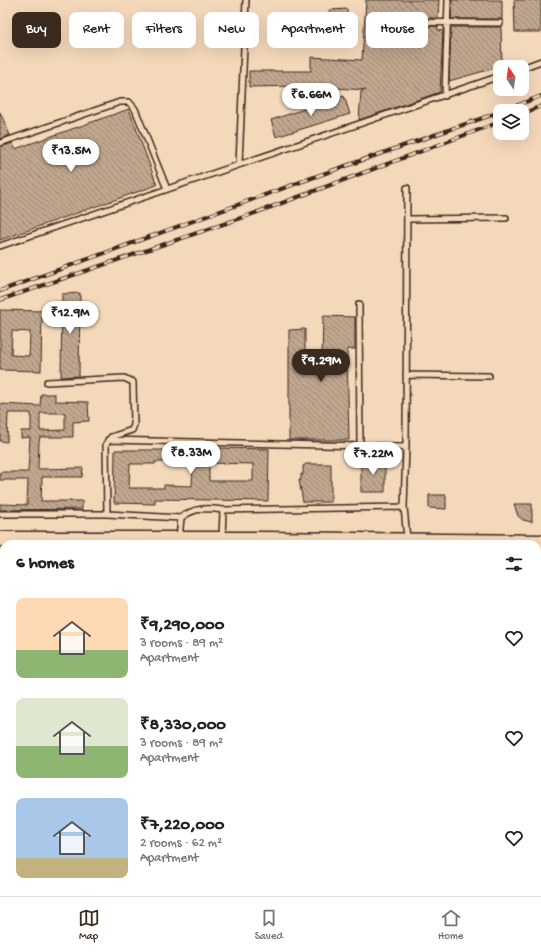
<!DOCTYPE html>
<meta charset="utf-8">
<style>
:root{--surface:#fff;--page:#f2f2f2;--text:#222;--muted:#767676;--line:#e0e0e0;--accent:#3b2a1e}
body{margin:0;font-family:"Gochi Hand",sans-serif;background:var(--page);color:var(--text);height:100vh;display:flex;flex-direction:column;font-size:15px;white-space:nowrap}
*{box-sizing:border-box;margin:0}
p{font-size:13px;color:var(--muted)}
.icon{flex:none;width:22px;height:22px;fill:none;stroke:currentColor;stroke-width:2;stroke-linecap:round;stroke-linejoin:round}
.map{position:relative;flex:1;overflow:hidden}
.details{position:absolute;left:0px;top:540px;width:541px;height:356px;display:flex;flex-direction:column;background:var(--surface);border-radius:12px 12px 0 0;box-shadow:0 4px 16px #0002}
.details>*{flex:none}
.banner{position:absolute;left:12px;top:12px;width:517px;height:36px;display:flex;gap:8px}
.needle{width:26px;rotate:347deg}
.fabs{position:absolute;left:493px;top:60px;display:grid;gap:8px}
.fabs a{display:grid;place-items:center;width:36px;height:36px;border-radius:8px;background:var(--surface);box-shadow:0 4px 16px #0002;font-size:20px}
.price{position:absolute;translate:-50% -34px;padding:0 9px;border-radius:14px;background:#fff;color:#222;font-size:13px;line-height:26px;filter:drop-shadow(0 1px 2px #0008)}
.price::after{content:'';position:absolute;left:50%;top:24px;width:12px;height:9px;margin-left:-6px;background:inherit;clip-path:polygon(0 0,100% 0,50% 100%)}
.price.on{background:var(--accent);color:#fff}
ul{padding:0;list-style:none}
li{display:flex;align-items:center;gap:12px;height:100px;padding:0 16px}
li span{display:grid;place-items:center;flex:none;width:112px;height:80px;border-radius:8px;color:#555}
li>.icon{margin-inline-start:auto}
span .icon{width:48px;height:48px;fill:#fffc;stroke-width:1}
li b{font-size:17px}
h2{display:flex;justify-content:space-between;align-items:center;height:48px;padding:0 16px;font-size:17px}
.tag{padding:0 14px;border-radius:8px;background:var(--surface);box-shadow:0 4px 16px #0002;font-size:14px;line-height:36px}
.tag.on{background:var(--accent);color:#fff}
.menu{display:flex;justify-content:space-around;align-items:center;height:56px;border-top:1px solid var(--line);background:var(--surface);font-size:11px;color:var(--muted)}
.menu a{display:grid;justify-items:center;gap:2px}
.menu .on{color:var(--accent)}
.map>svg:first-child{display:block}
.building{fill:url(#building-back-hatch);stroke:#3b2a1e;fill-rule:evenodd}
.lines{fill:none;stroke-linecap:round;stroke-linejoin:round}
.service-casing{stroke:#3b2a1e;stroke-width:8}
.minor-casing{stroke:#3b2a1e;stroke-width:13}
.secondary-casing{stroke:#3b2a1e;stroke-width:17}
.service{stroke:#f4d8ba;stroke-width:5}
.minor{stroke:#f4d8ba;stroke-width:10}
.secondary{stroke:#f4d8ba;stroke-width:14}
.rail-casing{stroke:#3b2a1e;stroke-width:4}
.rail{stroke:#f4d8ba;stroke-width:2.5;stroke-dasharray:8;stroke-linecap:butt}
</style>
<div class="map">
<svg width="541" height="896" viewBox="0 0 541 896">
<defs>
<pattern id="building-back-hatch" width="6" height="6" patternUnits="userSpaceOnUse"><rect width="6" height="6" fill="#c0a78f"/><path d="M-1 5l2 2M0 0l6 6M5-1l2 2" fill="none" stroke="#9d8874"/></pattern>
</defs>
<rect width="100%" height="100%" fill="#f4d8ba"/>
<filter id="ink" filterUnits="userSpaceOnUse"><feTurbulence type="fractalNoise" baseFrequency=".025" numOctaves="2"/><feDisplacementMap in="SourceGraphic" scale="8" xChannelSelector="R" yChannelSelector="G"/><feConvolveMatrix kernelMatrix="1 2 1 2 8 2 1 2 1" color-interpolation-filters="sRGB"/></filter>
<g filter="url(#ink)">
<path class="building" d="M366 0H439L438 18H383L379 22 383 26H438V30L443 31 440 92 359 120 361 91 366 90 303 86 249 87V71H311V57L362 60Z
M452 0H502V19H451Z
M514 0H541V32H515Z
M347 9 349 44 331 45 329 10Z
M451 27H501L502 66 449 81Z
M344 96 350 114 276 137 271 120Z
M129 109 157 185 0 240V147L13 143 15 149Z
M0 112 10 135 0 139Z
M80 293 79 376 61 377 62 294Z
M0 310 42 311 41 371 0 370ZM12 331 30 332 29 356 11 355Z
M323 316 355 317V349H347L349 440H289V330L305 329V359H322Z
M41 394H55V401L88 402 89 421 73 422V437H40L39 442 38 469 83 468 82 477H42L41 501H82V509L0 510V504L27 505 28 480H0V472H28L30 437 21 438V431H31V413H8L7 442 0 441V404L40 406ZM40 413H65V430L40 431Z
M165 447 269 449 268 501 155 499V504L114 503 115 450H165ZM155 462H193L192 486 164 485V488H129L130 464H155ZM209 463 253 464V481H209Z
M361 460H385V492H361Z
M306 464H331V502H303L299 480H301V474L303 475V466Z
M429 495H446V509L429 508Z
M514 504H532V522L523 520 518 516Z"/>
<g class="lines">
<g class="service-casing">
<path id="service" d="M383 22 500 23
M522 68 541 61
M445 96 448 0
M0 143 120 102H129L135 109 167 189
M239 164 246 0
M407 188 406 447 404 507 407 539
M407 219 506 218
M0 246 500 76
M359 304 360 446
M406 375 489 376
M47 382 124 378 133 382 134 425 132 430 111 437 106 444 107 514
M108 440 406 447
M0 514H107L181 518C194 507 208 508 223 510L404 507
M179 538 181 518
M222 539 223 510
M0 761H4
M0 854H4
M30 896V892"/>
</g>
<g class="minor-casing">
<path id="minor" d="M537 617 541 621
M537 770 541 766
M537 806 541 809
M537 871H541
M43 892 44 896
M249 892 251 896
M446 893 541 896
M403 896V892"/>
</g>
<g class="secondary-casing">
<path id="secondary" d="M0 539H262L541 542
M537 553H541"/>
</g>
<use href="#service" class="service"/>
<use href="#minor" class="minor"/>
<use href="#secondary" class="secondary"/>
<g class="rail-casing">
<path id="rail" d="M503 111 541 96
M522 114 541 106
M0 291 317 176 500 112
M0 300 247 216 500 122"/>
</g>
<use href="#rail" class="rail"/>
</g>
</g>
</svg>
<div class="fabs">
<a><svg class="needle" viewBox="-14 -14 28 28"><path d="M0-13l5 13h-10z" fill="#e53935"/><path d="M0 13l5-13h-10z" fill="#767676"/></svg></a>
<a><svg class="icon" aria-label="layers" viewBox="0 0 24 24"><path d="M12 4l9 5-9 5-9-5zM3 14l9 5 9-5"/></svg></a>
</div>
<b class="price" style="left:311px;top:117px">₹6.66M</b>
<b class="price" style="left:71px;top:173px">₹13.5M</b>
<b class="price" style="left:70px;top:335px">₹12.9M</b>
<b class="price on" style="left:321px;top:383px">₹9.29M</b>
<b class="price" style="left:191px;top:475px">₹8.33M</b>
<b class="price" style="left:373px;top:476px">₹7.22M</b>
<div class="banner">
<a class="tag on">Buy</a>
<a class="tag">Rent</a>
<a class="tag">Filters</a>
<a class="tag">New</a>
<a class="tag">Apartment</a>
<a class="tag">House</a>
</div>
<section class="details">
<h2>6 homes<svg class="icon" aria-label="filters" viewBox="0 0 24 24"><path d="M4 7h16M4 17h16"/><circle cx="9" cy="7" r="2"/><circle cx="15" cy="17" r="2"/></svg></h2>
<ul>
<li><span style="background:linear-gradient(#ffd9b3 65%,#8fb573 0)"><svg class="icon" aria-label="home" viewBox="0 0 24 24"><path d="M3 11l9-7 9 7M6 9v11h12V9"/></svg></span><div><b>₹9,290,000</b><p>3 rooms · 89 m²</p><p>Apartment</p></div><svg class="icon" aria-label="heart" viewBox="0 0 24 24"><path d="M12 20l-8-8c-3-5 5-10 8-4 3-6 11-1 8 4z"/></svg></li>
<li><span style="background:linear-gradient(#dfe7d0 60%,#8fb573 0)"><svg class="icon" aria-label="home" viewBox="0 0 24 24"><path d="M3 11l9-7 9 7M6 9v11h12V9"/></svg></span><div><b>₹8,330,000</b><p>3 rooms · 89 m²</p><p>Apartment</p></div><svg class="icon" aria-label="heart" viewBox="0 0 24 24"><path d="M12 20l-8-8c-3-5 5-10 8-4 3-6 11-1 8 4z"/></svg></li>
<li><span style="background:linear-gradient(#a9c7e8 75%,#c2b280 0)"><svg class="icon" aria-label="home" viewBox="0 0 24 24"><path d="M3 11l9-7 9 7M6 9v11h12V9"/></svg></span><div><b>₹7,220,000</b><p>2 rooms · 62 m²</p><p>Apartment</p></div><svg class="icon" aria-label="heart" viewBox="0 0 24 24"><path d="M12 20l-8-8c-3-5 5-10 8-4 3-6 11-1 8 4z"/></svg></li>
</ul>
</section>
</div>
<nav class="menu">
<a class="on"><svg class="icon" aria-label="map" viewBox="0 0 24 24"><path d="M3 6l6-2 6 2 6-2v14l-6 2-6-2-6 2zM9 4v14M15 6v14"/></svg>Map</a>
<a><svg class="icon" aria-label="saved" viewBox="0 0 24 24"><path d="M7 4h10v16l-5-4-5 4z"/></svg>Saved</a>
<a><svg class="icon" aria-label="home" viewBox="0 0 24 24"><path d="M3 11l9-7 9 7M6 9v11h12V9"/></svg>Home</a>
</nav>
